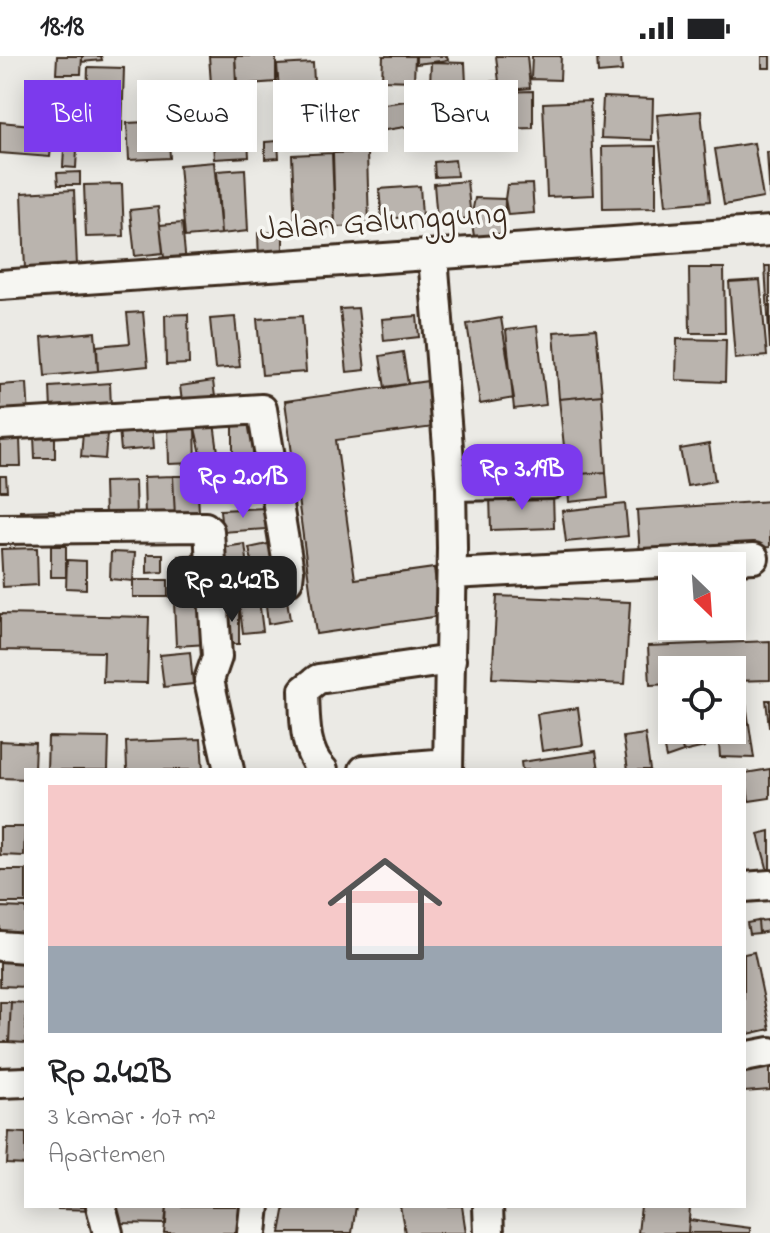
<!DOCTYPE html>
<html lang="id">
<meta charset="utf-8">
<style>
:root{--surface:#fff;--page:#f2f2f2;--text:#202124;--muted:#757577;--line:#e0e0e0;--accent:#7c3aed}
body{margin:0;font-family:"Indie Flower",sans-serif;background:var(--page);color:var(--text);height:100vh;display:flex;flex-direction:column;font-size:30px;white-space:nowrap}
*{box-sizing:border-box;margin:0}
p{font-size:26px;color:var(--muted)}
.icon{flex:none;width:44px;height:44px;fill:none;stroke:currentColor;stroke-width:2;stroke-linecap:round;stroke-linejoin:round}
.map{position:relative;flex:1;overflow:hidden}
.sheet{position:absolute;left:24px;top:712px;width:722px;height:440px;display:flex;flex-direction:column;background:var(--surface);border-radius:0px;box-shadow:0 4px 20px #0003}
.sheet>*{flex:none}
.banner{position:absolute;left:24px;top:24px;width:722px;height:72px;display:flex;gap:16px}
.needle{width:52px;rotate:155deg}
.buttons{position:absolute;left:658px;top:496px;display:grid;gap:16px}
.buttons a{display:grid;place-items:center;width:88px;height:88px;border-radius:0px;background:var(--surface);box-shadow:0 4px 20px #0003;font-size:40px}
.price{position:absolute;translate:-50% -68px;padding:0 18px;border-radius:16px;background:var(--accent);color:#fff;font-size:26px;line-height:52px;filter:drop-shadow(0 2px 4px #0008)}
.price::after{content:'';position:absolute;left:50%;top:48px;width:24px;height:18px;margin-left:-12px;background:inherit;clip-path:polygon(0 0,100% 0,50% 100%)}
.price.active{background:#222;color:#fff}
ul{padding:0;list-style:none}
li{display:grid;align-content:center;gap:16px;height:424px;padding:0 24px}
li+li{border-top:2px solid var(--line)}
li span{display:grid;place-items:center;height:248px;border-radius:0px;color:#555}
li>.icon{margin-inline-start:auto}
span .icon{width:144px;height:144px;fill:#fffc;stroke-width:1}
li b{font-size:34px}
.tag{padding:0 28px;border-radius:0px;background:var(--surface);box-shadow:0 4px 20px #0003;font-size:28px;line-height:72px}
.tag.active{background:var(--accent);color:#fff}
.status{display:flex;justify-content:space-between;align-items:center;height:56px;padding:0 40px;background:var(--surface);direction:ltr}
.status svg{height:22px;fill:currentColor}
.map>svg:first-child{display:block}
.building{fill:#bab4ae;stroke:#3b2a1e;stroke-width:2}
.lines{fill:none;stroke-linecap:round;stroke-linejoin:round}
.street-casing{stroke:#3b2a1e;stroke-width:34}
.street{stroke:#f6f6f2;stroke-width:28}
.labels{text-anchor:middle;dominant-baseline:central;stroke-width:7;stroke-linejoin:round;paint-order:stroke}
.street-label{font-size:34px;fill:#3b2a1e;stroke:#f6f6f2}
</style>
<div class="status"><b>18:18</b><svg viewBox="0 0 49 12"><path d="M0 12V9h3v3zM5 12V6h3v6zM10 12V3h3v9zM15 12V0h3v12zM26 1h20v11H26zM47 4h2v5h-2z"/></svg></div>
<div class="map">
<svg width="770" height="1177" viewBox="0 0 770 1177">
<rect width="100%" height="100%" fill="#ebeae5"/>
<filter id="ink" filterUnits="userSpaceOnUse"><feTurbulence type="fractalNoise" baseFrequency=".0125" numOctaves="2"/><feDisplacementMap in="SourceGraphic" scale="16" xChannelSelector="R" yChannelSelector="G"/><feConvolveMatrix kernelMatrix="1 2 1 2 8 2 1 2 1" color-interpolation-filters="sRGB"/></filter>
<g filter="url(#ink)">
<path class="building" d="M57 0H82L81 18H56Z
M82 0H101L102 4 82 6Z
M209 0H235L239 53 213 55Z
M235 0H276V26L236 29Z
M383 0H415L414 25 382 24Z
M416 0H447L448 4 416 8Z
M496 0H527L530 32 500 35Z
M532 0H561L560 24 531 23Z
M597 0H621L622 15 598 17Z
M762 0H770V12H762Z
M431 6 465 7 466 28 430 29Z
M313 7 315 44 280 46 277 9Z
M88 11 124 12 122 75 86 74Z
M497 25 501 89 471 91 466 28Z
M375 28 376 44 341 45 340 29Z
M533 35V72L504 73 503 36Z
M603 41 653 43 652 84 601 82Z
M421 43 424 68 373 76 369 50Z
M590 45 594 139 547 141 543 47Z
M59 50H78V81H59Z
M701 55 710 145 666 149 657 59Z
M168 65 170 102 129 104 127 67Z
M247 65 249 101 214 103 212 67Z
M0 66 53 71 50 101 0 97Z
M278 85 279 102 265 103V86Z
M754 87 763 142 724 149 715 93Z
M656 90V152L603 153 602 91Z
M64 92 77 93 76 112 63 111Z
M367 96 369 170 335 171 333 97Z
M767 96H770V144Z
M332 97 335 171 295 173 292 99Z
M455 104 457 120 435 121 434 106Z
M214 106 221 178 185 181 179 109Z
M245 113 248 175 221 178 217 115Z
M80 116V129H58L57 117Z
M467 125 471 162 437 165 434 128Z
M122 128 124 180 86 181 84 129Z
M532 128 534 157 508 159 505 143 507 129Z
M420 130 422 160 382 163 379 133Z
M74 134 77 211 25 214 22 137Z
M475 142 505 143 504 187 475 186 471 162Z
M158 151 163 197 135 200 130 154Z
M182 167 186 208 165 210 160 169Z
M283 176V206L259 207 258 177Z
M765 210H770V293Z
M689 212H724L725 277H690Z
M760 224 767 300 735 303 729 226Z
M358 252 365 314 347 316 340 253Z
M143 256 148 310 98 315 97 290 130 287 127 257Z
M188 258 189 308 166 309 165 259Z
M302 260 306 316 262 319 257 263Z
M417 260 419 281 384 285 382 263Z
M235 261 240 311 215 313 210 263Z
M501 262 514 342 480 348 467 268Z
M537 270 546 349 514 353 506 274Z
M596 273 602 339 559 343 554 276Z
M95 276 98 315 45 320 42 281Z
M677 283 726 284 725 326 676 324Z
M403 296 408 328 385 332 380 300Z
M213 325 216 349 183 354 180 330Z
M428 325 434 371 336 384 355 523 434 512 440 560 316 578 285 345Z
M27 327 29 362 0 364V329Z
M110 327 111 351 51 355 50 331Z
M602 339 606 416 567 419 559 343Z
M233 365H258L257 400H233Z
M214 367 218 396 201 398 195 372Z
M152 368 154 392 121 395 119 372Z
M168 372H195L196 407 169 408Z
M83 376 107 378 105 403 81 401Z
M34 380H55V402H35Z
M0 382H20L21 410H0Z
M709 388 715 425 687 430 680 393Z
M606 416 608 442 569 446 567 419Z
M0 420H6L7 435H0Z
M173 420 175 460 145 461 144 421Z
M173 420H197L199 456 175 460Z
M135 425 136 463 105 464 104 426Z
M553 438 554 472 491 474 490 440Z
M770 445V491L640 500 637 454Z
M625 448 628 480 566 486 562 455Z
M265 452 266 473 222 476 220 454Z
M54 454V468L20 469V455Z
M277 486 285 521 257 528 249 492Z
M245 488 249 519 222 523 218 492Z
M51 490H66V521H51Z
M37 492 38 529 3 531 1 493Z
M111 496 135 497 133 525 110 523Z
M147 498H163V516L147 517Z
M203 498 207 542 183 545 179 500Z
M67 504 86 505V533L66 532Z
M133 524H168V541H133Z
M286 537 290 564 268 568 265 540Z
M497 540 630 546 625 628 492 622Z
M259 544 263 575 243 577 239 547Z
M207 545 208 588 176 590 174 546Z
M224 547H239V588H224Z
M0 558 149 561 147 627 103 626 104 596 0 594Z
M770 585V624L732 625V614H672V628L650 629 648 590Z
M190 596 193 628 164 631 160 599Z
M745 641 754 702 720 701 718 674H732V643Z
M766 644H770V671H769Z
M578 652 583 689 542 695 537 658Z
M672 667V674H678L683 696 666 702 659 670Z
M678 674H701L705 691 683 696Z
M645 678 650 714H628L623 681Z
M48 681 109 682 108 714H47Z
M201 683 203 714H127L126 686Z
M0 685 35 687 34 714H26V723L0 722Z
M596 695 599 714H522L521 706Z
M770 713V742L749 745 745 717Z
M0 771H25L24 800 0 799Z
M770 775V823L758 778Z
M0 814H26V847H0Z
M0 851 26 852V887L0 885Z
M767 864 769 875 759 877 758 865Z
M758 865 759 877 749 878 747 867Z
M754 896 770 973 744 979V898Z
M0 904 26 905V931L0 930Z
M0 946H11L9 986H0Z
M11 946 26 947V987L9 986Z
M770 1005V1034L744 1036V1008Z
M9 1076 26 1077V1109L7 1108Z
M58 1150H98V1154L58 1153Z
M118 1150H167L166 1168 118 1167Z
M167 1150H249L246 1177H164Z
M285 1150H356L352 1177H280Z
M400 1150H462L466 1177H405Z
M641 1150 690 1151 688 1177H638Z
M689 1164 750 1172V1177H688Z"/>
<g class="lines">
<g class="street-casing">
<path id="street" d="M433 200 451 430 452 492 448 714
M0 229 770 175
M0 369 262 353 289 515 288 524 213 534
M451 430 551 428
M0 473 205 471 209 475 217 601 209 624 229 714
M452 518 754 502
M323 714C303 695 305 660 304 634L318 623 451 604
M364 714 448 707
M744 831 770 829
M0 890 26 892
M744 1001 770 996
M0 1027 26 1026
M101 1150 108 1177
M488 1150 489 1177
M252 1177 255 1150"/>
</g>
<use href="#street" class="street"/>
</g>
</g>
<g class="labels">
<g class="street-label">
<text transform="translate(383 167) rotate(-4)">Jalan Galunggung</text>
</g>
</g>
</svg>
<div class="buttons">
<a><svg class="needle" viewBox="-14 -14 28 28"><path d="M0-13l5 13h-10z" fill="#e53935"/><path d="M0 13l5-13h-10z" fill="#757577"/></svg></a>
<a><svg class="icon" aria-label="locate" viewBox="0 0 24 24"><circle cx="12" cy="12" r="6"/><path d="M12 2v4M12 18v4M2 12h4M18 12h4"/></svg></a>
</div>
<b class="price" style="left:522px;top:456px">Rp 3.19B</b>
<b class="price" style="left:243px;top:464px">Rp 2.01B</b>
<b class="price active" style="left:232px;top:568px">Rp 2.42B</b>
<div class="banner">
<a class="tag active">Beli</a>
<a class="tag">Sewa</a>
<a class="tag">Filter</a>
<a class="tag">Baru</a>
</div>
<section class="sheet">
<ul>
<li><span style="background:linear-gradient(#f6c9c9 65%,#9aa5b1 0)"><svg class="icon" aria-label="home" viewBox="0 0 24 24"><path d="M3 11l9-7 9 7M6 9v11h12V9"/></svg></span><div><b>Rp 2.42B</b><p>3 kamar · 107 m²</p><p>Apartemen</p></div></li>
</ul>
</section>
</div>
